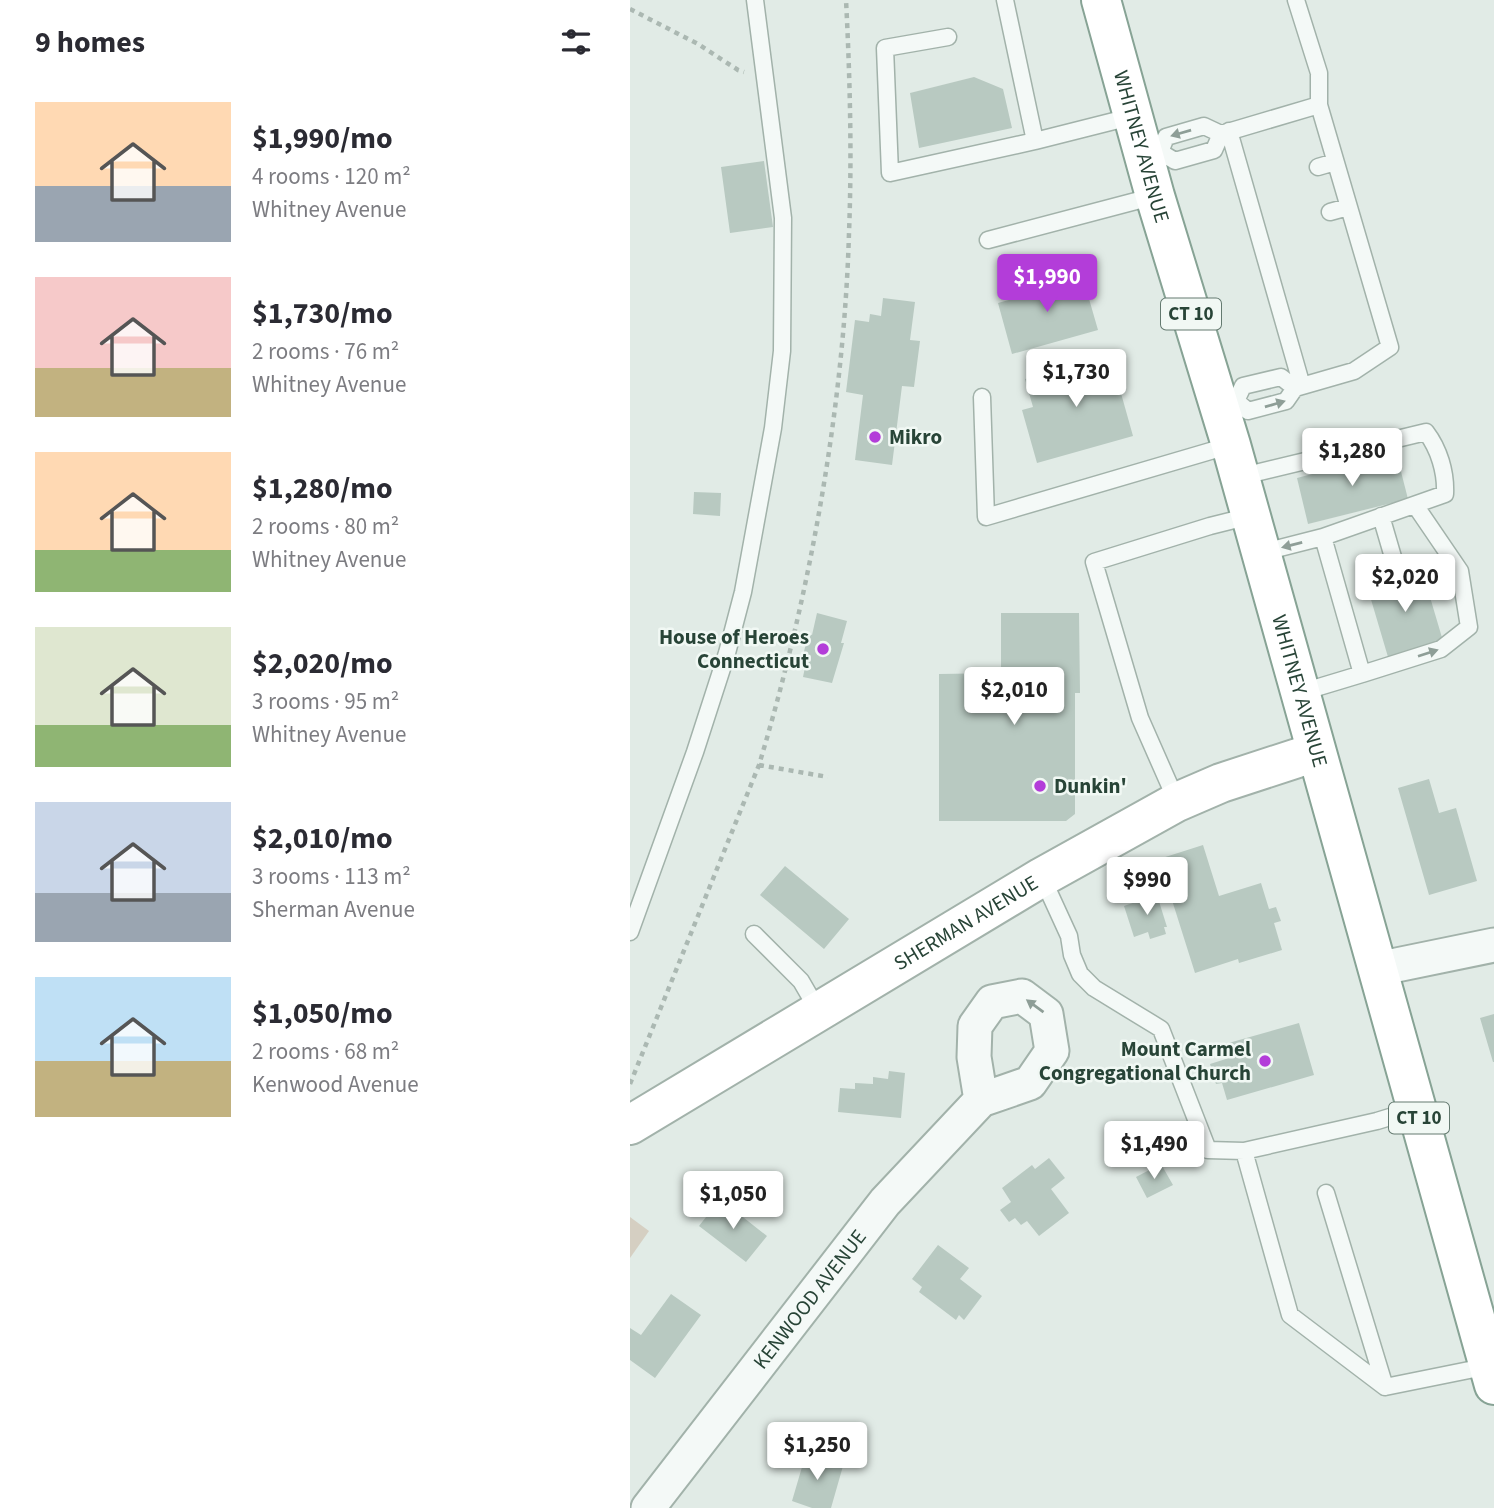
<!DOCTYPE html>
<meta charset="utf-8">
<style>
:root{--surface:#fff;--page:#f2f2f3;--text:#2b2b33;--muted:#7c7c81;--accent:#b33dd9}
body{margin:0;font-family:"Source Sans 3",sans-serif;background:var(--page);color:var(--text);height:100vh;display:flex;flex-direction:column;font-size:26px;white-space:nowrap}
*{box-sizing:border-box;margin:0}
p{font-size:23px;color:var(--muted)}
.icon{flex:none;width:38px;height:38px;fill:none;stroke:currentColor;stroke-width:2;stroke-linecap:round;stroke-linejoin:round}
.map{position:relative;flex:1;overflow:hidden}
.side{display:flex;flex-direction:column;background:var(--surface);width:630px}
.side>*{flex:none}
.price{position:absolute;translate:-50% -60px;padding:0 16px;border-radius:7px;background:#fff;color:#222;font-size:23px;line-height:46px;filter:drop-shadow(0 2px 4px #0008)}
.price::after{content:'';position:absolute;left:50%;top:42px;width:21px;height:16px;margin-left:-10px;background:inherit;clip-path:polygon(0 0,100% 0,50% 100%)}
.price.active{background:var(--accent);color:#fff}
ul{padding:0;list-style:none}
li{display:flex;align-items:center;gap:21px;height:175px;padding:0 35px}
li span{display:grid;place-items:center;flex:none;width:196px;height:140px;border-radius:0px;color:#555}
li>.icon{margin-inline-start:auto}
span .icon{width:84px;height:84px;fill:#fffc;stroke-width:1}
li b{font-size:30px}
h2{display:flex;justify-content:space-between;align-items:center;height:84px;padding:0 35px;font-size:30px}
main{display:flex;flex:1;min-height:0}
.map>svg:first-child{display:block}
.green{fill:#d5cfc2}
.building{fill:#b8c9c1}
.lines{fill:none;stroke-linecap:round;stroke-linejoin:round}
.service-casing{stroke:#a2b2aa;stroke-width:19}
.minor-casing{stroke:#a2b2aa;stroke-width:37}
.secondary-casing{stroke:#a2b2aa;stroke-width:42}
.trunk-casing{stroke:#87a395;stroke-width:42}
.path{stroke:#abb8b2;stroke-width:4.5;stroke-dasharray:5 5;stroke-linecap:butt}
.service{stroke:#f4f9f7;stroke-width:16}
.minor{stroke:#f4f9f7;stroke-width:33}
.secondary{stroke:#fff;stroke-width:38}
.trunk{stroke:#fff;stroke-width:38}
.oneway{fill:#8e9e97}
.poi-dot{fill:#b33dd9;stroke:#f1f8f4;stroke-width:2.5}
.labels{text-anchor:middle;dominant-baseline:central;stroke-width:5;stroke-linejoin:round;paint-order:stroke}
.shield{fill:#f1f8f4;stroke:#647a70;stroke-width:2}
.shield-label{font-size:19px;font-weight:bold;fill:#284437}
.street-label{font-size:21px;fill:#284437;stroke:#f1f8f4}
.poi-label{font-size:21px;font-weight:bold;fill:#284437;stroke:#f1f8f4;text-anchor:start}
</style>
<main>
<section class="side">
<h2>9 homes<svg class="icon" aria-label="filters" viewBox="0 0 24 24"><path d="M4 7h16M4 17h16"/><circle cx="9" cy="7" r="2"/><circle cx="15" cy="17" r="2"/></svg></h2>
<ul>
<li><span style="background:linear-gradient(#ffd9b3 60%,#9aa5b1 0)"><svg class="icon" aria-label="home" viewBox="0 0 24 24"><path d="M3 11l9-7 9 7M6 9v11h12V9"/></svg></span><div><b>$1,990/mo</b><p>4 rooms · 120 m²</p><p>Whitney Avenue</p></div></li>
<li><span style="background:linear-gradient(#f6c9c9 65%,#c2b280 0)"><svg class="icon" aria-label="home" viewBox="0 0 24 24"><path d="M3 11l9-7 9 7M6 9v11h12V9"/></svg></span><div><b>$1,730/mo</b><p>2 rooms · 76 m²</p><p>Whitney Avenue</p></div></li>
<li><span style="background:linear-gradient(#ffd9b3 70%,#8fb573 0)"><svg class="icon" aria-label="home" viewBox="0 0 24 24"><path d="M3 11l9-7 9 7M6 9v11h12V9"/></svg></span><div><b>$1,280/mo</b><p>2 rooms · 80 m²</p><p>Whitney Avenue</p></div></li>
<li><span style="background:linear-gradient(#dfe7d0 70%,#8fb573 0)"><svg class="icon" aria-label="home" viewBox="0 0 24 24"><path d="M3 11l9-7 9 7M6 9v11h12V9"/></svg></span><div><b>$2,020/mo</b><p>3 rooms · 95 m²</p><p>Whitney Avenue</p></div></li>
<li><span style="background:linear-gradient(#c9d6e8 65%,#9aa5b1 0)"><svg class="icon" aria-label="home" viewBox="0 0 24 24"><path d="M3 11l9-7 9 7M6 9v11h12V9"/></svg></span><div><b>$2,010/mo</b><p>3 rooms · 113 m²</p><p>Sherman Avenue</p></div></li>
<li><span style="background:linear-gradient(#bfe0f5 60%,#c2b280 0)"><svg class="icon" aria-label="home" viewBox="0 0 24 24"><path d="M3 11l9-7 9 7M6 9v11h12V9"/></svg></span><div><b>$1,050/mo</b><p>2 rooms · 68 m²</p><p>Kenwood Avenue</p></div></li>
</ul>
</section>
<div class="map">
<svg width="864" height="1508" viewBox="0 0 864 1508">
<rect width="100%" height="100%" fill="#e1ebe6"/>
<path class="green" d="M0 1217 19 1231 0 1258Z"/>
<path class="building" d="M344 77 373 89 382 128 289 148 280 93Z
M134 161 143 227 100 233 91 167Z
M416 277 419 288 453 278 468 330 382 354 368 303 386 298 382 286Z
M253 298 285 302 280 340 290 341 284 387 272 386 262 465 225 460 233 395 216 392 225 320 239 322 240 314 251 316Z
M480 354 503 436 407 463 392 410 403 407 395 379Z
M766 452 778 499 678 524 667 478Z
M64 492 91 493 90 516 63 514Z
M792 570 813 641 758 657 737 586Z
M187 613 217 621 211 643H214L202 683 173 677 177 657 173 656 178 634 182 635Z
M371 613H449L450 693H445V814L436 821H309V674L371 673Z
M799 779 809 813 826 808 847 881 799 895 768 788Z
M573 845 589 896 631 883 639 909 646 907 651 921 644 923 652 950 609 963 608 959 565 973 529 859Z
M155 866 219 919 194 949 130 895Z
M523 892 524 896 527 895 537 927H534L536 934 520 939 518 932 504 937 494 906 514 899 513 895Z
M864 1014V1062H863L850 1018Z
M669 1023 684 1075 597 1100 592 1083 586 1084 580 1064 599 1058 595 1044Z
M259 1071 275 1073 271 1118 208 1112 210 1088 225 1089V1083L243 1084V1077L258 1079Z
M419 1158 435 1178 421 1189 439 1213 409 1236 397 1221 391 1225 385 1218 379 1222 370 1210 381 1202 372 1188 402 1165 405 1169Z
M531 1164 543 1185 517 1198 506 1177Z
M90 1199 137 1236 116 1262 69 1226Z
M308 1245 339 1268 330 1279 352 1296 334 1320 329 1315 326 1320 289 1292 292 1287 282 1279Z
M41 1294 71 1315 25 1378 0 1360V1328L11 1335Z
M177 1450 200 1459V1462L213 1466 201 1508H182L162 1501Z"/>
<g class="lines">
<g class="service-casing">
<path id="service" d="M375 0 405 141
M666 0 689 73V105
M318 37 255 48 260 173 405 141 504 116
M599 131 672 386
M591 134 689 105 760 347 724 371 665 388 656 401 618 411 606 401 613 386 651 377 665 388
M515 157 530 152 545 161 584 150 591 134 574 126 536 137 530 152
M688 167 705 162
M700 212 718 207
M358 240 525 196
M352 397 356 517 601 445
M609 477 796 432C809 449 816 472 815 494L693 537 630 553
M751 516 765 564
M732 674 811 649 839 627 830 571 785 505
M669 693 732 674 693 537
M547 802 510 718 464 562 580 526 620 516
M412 877 439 936 442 955 450 974 464 988 531 1029 578 1150 614 1151 747 1121 786 1109
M0 932 65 752 97 653 113 592 143 428 152 351 153 218 125 0
M124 934 171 981 189 1012
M614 1151 660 1315 755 1387 859 1366
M696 1193 755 1387"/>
</g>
<g class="minor-casing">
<g id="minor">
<path d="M747 969 864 945"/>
<path id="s1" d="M18 1508 255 1202 351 1100 400 1083 422 1051 416 1014 392 996 362 1002 345 1026 344 1057 351 1100"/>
</g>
</g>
<g class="secondary-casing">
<g id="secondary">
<path id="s2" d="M0 1125 412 877 547 802 591 783 686 752"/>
</g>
</g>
<g class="trunk-casing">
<g id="trunk">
<path id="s3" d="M471 0 525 196 601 445 864 1385"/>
</g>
</g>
<path class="path" d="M0 9 68 44 108 70 114 72
M129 765 198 777
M0 1084 129 765C179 599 214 407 219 233 222 156 220 78 216 0"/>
<use href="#service" class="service"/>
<use href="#minor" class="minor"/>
<use href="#secondary" class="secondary"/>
<use href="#trunk" class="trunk"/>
</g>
<defs><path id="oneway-solid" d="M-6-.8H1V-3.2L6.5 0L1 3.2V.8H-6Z" transform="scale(1.75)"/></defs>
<g class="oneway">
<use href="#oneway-solid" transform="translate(551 133) rotate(164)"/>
<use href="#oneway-solid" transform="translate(645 404) rotate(-16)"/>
<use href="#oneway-solid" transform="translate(662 545) rotate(166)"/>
<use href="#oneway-solid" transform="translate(798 653) rotate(-18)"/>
<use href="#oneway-solid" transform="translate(405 1006) rotate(-144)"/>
</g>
<g class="poi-dot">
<circle cx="245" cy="437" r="7"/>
<circle cx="193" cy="649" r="7"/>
<circle cx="410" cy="786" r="7"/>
<circle cx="635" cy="1061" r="7"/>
</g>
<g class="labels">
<g class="shield">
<rect x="531" y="298.5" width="60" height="31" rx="5"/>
<rect x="759" y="1102.5" width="60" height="31" rx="5"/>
</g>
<g class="shield-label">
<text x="561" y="314">CT 10</text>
<text x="789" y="1118">CT 10</text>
</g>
<g class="street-label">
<text stroke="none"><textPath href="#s3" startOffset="152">WHITNEY AVENUE</textPath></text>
<text stroke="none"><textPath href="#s3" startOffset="719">WHITNEY AVENUE</textPath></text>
<text stroke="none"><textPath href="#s2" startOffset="392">SHERMAN AVENUE</textPath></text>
<text stroke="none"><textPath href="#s1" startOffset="264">KENWOOD AVENUE</textPath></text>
</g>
<g class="poi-label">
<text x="259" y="437">Mikro</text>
<text x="179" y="637" text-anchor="end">House of Heroes<tspan x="179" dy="24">Connecticut</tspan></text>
<text x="424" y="786">Dunkin'</text>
<text x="621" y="1049" text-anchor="end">Mount Carmel<tspan x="621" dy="24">Congregational Church</tspan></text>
</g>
</g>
</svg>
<b class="price active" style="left:417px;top:314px">$1,990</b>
<b class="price" style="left:446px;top:409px">$1,730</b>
<b class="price" style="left:722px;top:488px">$1,280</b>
<b class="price" style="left:775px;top:614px">$2,020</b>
<b class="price" style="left:384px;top:727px">$2,010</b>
<b class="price" style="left:517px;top:917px">$990</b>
<b class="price" style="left:524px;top:1181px">$1,490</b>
<b class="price" style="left:103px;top:1231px">$1,050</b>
<b class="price" style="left:187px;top:1482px">$1,250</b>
</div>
</main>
